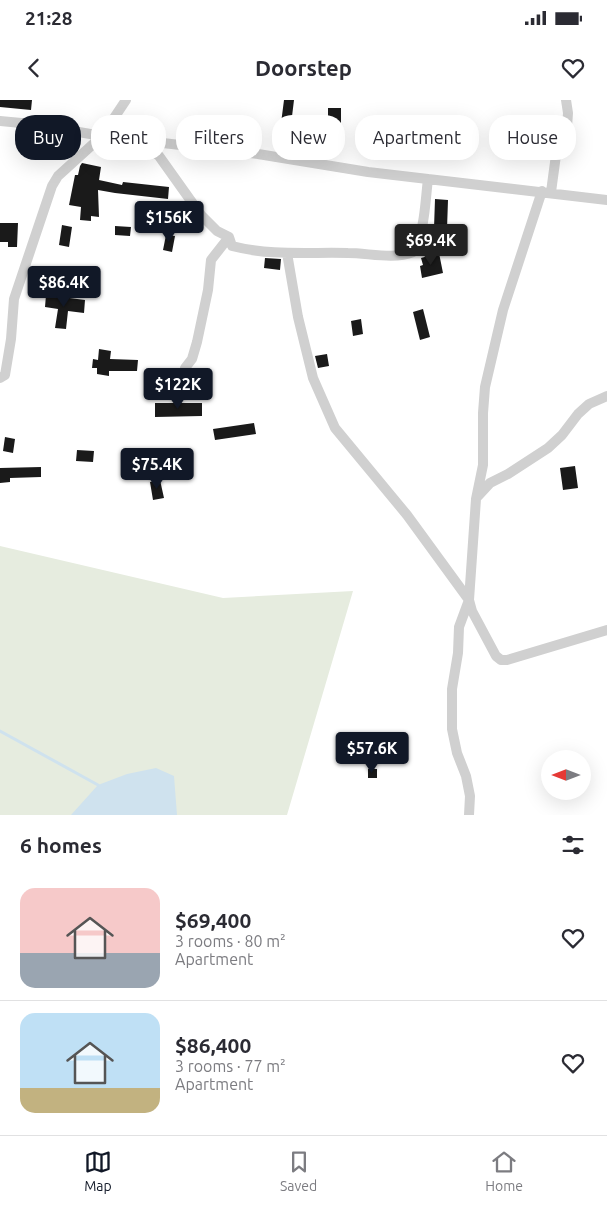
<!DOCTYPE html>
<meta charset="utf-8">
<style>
:root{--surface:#fff;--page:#f7f7f7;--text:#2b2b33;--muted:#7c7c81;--line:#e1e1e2;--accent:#111827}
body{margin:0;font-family:Ubuntu,sans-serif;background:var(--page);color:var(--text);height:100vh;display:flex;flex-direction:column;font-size:19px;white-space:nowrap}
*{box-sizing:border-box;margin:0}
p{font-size:16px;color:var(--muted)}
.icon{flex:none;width:28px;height:28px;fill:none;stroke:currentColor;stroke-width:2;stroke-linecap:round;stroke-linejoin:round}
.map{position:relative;height:715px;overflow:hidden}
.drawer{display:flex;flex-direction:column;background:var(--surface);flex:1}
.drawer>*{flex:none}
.banner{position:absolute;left:15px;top:15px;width:578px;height:45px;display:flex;gap:10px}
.needle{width:32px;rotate:270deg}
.fabs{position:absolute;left:541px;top:650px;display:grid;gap:10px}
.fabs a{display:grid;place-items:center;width:50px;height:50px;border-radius:50%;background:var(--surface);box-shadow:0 5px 20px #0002;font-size:25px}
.price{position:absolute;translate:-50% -42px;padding:0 11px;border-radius:5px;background:var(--accent);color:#fff;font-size:16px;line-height:32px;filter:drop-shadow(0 1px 2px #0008)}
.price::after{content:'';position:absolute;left:50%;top:30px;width:15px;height:11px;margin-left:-8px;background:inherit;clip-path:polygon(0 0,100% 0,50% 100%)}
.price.active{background:#222;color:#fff}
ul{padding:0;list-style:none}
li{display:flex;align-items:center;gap:15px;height:125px;padding:0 20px}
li+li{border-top:1px solid var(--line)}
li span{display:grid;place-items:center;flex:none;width:140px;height:100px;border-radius:15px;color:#555}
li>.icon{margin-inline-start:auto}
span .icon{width:60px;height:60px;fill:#fffc;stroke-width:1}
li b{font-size:21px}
h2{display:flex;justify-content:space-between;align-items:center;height:60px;padding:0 20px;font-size:21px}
.chip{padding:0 18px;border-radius:20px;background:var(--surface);box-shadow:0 5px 20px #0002;font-size:18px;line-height:45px}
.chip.active{background:var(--accent);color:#fff}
.status{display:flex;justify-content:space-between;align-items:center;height:35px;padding:0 25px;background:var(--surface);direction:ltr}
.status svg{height:14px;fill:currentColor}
header{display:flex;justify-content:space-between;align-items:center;height:65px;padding:0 20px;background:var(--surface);font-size:22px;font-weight:700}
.menu{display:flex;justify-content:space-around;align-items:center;height:70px;border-top:1px solid var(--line);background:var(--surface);font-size:14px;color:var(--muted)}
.menu a{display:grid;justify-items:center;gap:2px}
.menu .active{color:var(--accent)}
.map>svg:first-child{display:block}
.green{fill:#e6ecdf}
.water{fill:#cfe2ee}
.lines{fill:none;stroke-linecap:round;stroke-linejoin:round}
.stream{stroke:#cfe2ee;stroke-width:3}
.building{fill:#1a1a1a}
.minor{stroke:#d0d0d0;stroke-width:10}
</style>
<div class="status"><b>21:28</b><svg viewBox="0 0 49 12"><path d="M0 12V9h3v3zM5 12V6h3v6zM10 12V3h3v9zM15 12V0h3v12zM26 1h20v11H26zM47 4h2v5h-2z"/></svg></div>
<header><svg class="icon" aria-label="back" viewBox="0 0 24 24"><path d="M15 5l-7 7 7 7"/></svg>Doorstep<svg class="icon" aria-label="heart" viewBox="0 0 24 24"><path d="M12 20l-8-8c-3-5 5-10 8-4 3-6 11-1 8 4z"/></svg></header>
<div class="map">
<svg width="607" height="715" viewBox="0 0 607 715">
<rect width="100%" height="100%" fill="#fff"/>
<path class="green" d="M0 446 223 498 353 491 287 715H0Z"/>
<path class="water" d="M156 668 174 676 177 715H71L98 685 127 674Z"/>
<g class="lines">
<path class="stream" d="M0 631 98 685"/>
</g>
<path class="building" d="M0 0H32L31 10 0 7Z
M284 0H294L289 41 279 39Z
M328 8H341V49H328Z
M82 63 101 67 99 80 122 85 123 82 169 87 168 99 115 93 98 90 99 117 91 116V121L80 120 81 107 69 105 75 75H78L80 66Z
M435 99 448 100 447 129 434 128Z
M0 123H18L17 147H8V142H0Z
M62 125 72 127 69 147 59 145Z
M115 126 131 127 130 136 115 135Z
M166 135 175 136 172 152 163 150Z
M439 153 443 173 422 178 420 166 423 165 421 158Z
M265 158 281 159 280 170 264 168Z
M46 195 85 200 84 213 68 211 66 229 55 228 58 209 45 207Z
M423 209 430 237 420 240 413 212Z
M361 219 363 234 353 236 351 221Z
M99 249 111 251 110 259 138 260 137 271H109V276L97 274V268H92L93 259 98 260Z
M327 254 329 266 318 268 315 256Z
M155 303H202V316L155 317Z
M254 323 256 334 215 340 213 329Z
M5 337 15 339 13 353 3 351Z
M77 350 94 351 93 362 76 361Z
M575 366 578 388 563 390 560 368Z
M41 367V377L10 378V382L0 383V368Z
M160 380 164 398 153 400 150 382Z
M368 669H377V678H368Z"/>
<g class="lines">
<path class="minor" d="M0 21 32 24 102 36 258 54 368 72 607 100
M140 41 159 56 201 115 217 131 229 137 232 146C270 156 309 152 348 153 369 153 393 160 413 152 425 131 425 103 428 79
M542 91 503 210 485 287 483 313V365L476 399 469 500 472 511 496 556 501 560H507L607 530
M551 92 556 55 567 27 568 13 566 0
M287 153 298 217 313 278 335 328 407 415 469 500
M185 268 192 259 197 242 208 190 211 160 229 137
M0 278 5 275 11 239 14 199 52 86 58 76 102 36 126 0
M478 396 490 383 508 374 548 348 562 335 578 314 589 304 607 296
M469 500 459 527 458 553 452 589V629L457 653 466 676 470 696 469 715"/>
</g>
</svg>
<div class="fabs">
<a><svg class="needle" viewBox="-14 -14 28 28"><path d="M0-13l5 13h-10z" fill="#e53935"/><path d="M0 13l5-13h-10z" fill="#7c7c81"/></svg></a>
</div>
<b class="price" style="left:169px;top:143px">$156K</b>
<b class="price active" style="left:431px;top:166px">$69.4K</b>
<b class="price" style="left:64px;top:208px">$86.4K</b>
<b class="price" style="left:178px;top:310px">$122K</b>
<b class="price" style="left:157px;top:390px">$75.4K</b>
<b class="price" style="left:372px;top:674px">$57.6K</b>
<div class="banner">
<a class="chip active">Buy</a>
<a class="chip">Rent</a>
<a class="chip">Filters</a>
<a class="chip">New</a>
<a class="chip">Apartment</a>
<a class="chip">House</a>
</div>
</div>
<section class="drawer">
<h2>6 homes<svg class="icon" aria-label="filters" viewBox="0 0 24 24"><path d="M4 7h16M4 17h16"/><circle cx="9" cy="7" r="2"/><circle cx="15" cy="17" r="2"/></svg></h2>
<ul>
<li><span style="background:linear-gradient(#f6c9c9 65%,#9aa5b1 0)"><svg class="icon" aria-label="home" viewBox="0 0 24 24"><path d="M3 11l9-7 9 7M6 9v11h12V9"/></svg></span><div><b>$69,400</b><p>3 rooms · 80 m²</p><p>Apartment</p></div><svg class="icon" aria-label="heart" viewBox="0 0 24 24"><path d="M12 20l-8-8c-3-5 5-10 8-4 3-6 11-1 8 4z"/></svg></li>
<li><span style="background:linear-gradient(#bfe0f5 75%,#c2b280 0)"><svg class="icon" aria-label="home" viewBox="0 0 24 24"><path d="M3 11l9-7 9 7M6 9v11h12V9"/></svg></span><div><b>$86,400</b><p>3 rooms · 77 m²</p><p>Apartment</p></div><svg class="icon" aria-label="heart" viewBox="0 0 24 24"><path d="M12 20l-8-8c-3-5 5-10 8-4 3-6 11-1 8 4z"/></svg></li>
</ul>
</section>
<nav class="menu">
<a class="active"><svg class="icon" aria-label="map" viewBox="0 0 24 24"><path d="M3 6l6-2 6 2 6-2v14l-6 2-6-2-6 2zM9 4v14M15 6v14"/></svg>Map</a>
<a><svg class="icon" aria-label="saved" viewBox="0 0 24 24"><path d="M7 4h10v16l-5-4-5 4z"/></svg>Saved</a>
<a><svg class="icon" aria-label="home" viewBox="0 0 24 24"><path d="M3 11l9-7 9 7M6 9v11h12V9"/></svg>Home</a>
</nav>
